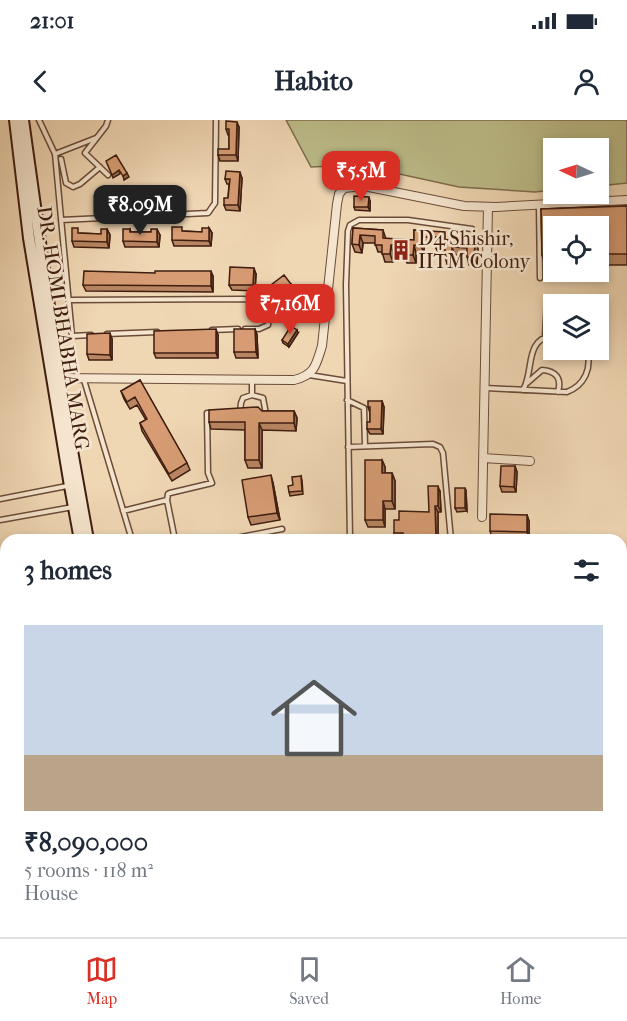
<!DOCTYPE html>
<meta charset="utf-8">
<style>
:root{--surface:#fff;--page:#f2f2f3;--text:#1f2937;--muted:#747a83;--line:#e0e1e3;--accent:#d93025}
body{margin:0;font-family:"IM FELL French Canon",serif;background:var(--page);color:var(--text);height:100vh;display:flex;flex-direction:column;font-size:22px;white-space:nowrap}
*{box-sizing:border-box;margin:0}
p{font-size:20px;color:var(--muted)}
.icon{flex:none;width:33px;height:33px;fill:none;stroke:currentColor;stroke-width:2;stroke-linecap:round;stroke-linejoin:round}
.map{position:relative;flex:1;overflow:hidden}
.details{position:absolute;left:0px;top:414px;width:627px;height:404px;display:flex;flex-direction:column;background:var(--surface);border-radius:18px 18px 0 0;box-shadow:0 3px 9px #0003}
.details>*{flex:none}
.needle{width:39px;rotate:274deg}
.fabs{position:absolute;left:543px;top:18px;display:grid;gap:12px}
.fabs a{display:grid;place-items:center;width:66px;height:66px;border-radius:0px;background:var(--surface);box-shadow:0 3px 9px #0003;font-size:30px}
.price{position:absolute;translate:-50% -51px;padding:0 14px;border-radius:12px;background:var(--accent);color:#fff;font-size:20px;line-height:39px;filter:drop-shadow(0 2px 3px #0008)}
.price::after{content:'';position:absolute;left:50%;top:36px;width:18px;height:14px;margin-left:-9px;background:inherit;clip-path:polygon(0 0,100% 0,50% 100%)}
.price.active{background:#222;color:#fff}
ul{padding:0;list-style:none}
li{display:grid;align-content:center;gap:12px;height:318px;padding:0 24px}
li+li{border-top:2px solid var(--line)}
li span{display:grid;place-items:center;height:186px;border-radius:0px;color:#555}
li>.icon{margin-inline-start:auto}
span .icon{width:108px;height:108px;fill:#fffc;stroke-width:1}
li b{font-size:26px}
h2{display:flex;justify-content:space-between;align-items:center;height:72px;padding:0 24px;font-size:26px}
.status{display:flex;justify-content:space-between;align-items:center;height:42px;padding:0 30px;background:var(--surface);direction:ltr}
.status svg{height:16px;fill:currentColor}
header{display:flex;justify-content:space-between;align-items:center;height:78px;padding:0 24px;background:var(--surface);font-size:27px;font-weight:800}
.tab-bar{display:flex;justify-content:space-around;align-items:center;height:84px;border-top:2px solid var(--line);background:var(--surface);font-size:16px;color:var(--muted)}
.tab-bar a{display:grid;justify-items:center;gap:3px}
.tab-bar .active{color:var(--accent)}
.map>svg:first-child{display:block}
.green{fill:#bdbd8a;stroke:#7e6d4d;stroke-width:1.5}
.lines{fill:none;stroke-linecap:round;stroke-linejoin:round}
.service-casing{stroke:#6b4c39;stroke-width:7}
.minor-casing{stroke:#6b4c39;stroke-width:10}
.secondary-casing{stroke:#3f1d10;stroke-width:14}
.service{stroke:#f5e5ce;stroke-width:4}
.minor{stroke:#f5e5ce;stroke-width:8}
.secondary{stroke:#f5e5ce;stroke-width:10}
.wall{fill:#b98663;stroke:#3f1d10;stroke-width:1.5}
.shaded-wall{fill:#966d50;stroke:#3f1d10;stroke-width:1.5}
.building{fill:#d79c73;stroke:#3f1d10;stroke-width:1.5}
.labels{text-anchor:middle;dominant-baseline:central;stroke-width:5;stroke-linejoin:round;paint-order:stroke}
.poi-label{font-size:20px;fill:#3f1d10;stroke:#f5e5ce;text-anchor:start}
.street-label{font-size:20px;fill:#3f1d10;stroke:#f5e5ce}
</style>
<div class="status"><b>21:01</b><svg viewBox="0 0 49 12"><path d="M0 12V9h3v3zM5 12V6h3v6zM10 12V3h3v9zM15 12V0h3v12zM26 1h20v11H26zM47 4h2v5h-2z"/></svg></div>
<header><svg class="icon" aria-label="back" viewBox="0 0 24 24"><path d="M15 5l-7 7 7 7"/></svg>Habito<svg class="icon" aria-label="person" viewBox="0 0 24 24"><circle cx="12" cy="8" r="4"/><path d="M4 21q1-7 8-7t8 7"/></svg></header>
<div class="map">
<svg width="627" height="817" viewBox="0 0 627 817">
<rect width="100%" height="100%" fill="#f0d7b4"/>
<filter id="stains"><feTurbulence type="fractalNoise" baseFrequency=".00333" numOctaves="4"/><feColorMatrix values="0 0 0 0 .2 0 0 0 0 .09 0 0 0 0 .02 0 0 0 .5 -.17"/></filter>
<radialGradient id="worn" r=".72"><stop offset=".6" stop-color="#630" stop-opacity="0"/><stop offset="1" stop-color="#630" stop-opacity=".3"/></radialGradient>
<path class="green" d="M286 0H627V63L599 66 598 28H554L553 70 535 72 459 67 358 45 311 47Z
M6 436V562L0 565V437Z"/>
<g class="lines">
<g class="service-casing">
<path id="service" d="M39 0 55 34 72 216 91 215
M108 0 106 6 85 33 108 55
M55 34 96 18
M61 39 66 63 73 67 80 64 100 47
M539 85 540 158
M61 100 208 93 215 83 216 0
M69 180 243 179 260 181 266 184 270 190 268 205 259 209H245
M586 184 590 180
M212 210 238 209
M107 214 157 212
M545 217 547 178
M309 255 347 261
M84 260 132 420
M252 260V275
M527 263 542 250C556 251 562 258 558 272
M485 268 567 272C585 265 592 248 587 230
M523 270C535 249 523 221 554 214
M347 280 364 288 365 326
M240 293 241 283 243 278 252 275 263 278 266 294
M348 327 433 324 440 327 443 333 451 420
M0 379 67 366
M167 380 168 374 170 373 212 363 208 353 207 293H212
M123 391 167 380 175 420
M0 400 73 387
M226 420 282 409
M350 420 346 165 348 111 350 105 359 100H408L472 109
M0 637 6 632
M321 812 322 817
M474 812 484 817
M214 817 215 812
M516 817 517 812"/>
</g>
<g class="minor-casing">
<path id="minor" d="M56 258 294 260C315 255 316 245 322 226L337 84 339 74 344 68 364 66 464 86 496 87 627 80
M484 338 530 341
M482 397 488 87
M135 817 142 812"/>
</g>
<g class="secondary-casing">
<path id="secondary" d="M15 0 29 118 70 366 80 420
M23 0 59 258 88 420
M173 812V817"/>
</g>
<use href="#service" class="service"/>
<use href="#minor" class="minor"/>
<use href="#secondary" class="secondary"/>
</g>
<path class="wall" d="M239 7 238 41H220L218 35 229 29V15H228L226 9Z
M242 58 240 91 226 90 224 85 228 78 229 64H227L225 59Z
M370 81V91L355 90 354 87Z
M627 86V145H598V106H554V146H546L542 135 541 89Z
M209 108 212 113 211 126H174L172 120 183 111 202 112Z
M353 108 383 110 386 119 414 120V110L448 120 475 122 478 129 477 145H469L467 135H455V144H447L445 136 439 135 436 128V125L424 124V133H416V143H407L405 135V132H393V142H385L382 132H378L375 123H363L362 133 355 132 352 124Z
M107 109 110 115 109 128 74 127 72 121 80 113 101 114Z
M130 109 131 112H151L160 115 159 127H125L123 121Z
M256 154 255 171 232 170 229 165Z
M213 156V172L86 171 83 165Z
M255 209 257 215 258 238H236L234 232Z
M298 213 289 227 283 223 282 220Z
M218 215V238H156L154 233Z
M112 219V240H89L87 234Z
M140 260 187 343 190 350 172 361 142 311 140 303 146 300 137 285 130 289 124 279 121 271Z
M382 281 384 287 383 314H370L367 309 370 302V293L368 287Z
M262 291H294L297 298 296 311 262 310V348H248L245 340V310L211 309 209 302Z
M382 340 385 347V353H392L395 361V389H385V407H368L365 400Z
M515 346 517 352 516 372H502L500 366Z
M301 356 302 360 303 374 290 376 289 372Z
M273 363 280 400 251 405 248 397Z
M466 371 467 391 457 392 455 388Z
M440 372 441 392H438V420H404V419H396L394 413 399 400 429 392Z
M527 395 529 401V418L492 417 490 411Z
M0 662 6 664V713L0 715Z
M0 725 6 741V751L0 753Z
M240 812H259L258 817H247Z"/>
<path class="shaded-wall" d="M237 2 239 7 238 41 236 35Z
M119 50 120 54 113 58 112 55Z
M240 52 242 58 240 91 238 85Z
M127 53 129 57 124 60 123 56Z
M369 77 370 81V91L368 87Z
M209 108 212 113 211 126 209 121Z
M107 109 110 115 109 128 107 122Z
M157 109 160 115 159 127 157 122Z
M360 115 363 123 362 133 359 125Z
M422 117 424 124V133L421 126Z
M475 122 478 129 477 145 474 138Z
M391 125 393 132V142L390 134Z
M414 125 416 133V143L413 135Z
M452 127 455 135V144L452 136Z
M254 148 256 154 255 171 253 165Z
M211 151 213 156V172L211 166Z
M291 164 292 168 279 178 277 174Z
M216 209 218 215V238L216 233Z
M255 209 257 215 258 238 256 232Z
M297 210 298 213 289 227 288 224Z
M110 213 112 219V240L110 235Z
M382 281 384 287 383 314 381 309Z
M294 291 297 298 296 311 294 303Z
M259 303 262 310V348L259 340Z
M382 340 385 347V360L382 353Z
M515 346 517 352 516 372 514 367Z
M392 353 395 361V389L392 381Z
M271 355 273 363 280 400 277 393Z
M438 366 440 372 441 392 438 386Z
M465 368 466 371 467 391 465 388Z
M383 381 385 389V407L383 400Z
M435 386 438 392V420H437L436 417Z
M527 395 529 401V418L527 412Z
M255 812H259L258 817H254Z"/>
<path class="building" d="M226 1 237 2 236 35H218V29H229V9H226Z
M116 35 127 53 123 56 119 50 112 55 106 41Z
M226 51 240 52 238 85H224V78H228L230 59H225Z
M354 76 369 77 368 87H354Z
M627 86V134H598V106H554V135H542L541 89Z
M172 107H182V111L202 112V108H209V121L172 120Z
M72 108H78V113L101 114V109H107V122L72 121Z
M353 108 383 110V118L414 120V110L445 112V120L475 122 474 138 467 137V128L452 127V136H445V128H436L437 117H422L421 126 414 125 413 135H405V125H391L390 134H382V125H375V116L360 115 359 125 352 124Z
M123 109H130V112H151V109H157V122L123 121Z
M230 147 254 148 253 165H229Z
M84 151 155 153V151H211V166L83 165Z
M284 155 291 164 277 174 271 165Z
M291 206 297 210 288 224 282 220Z
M216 209V233H154V211Z
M234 209H255L256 232H234Z
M110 213V235L87 234V214Z
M140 260 187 343 169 354 140 303 147 299 135 277 127 282 121 271Z
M368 281H382L381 309H367V302H370V287H368Z
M258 287 262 291H294V303H259V340H245V302H209V290Z
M365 340H382V353H392V381H383V400H365Z
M501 346H515L514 367 500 366Z
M271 355 277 393 248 397 242 360Z
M301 356 302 371 289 372 288 366 293 365 292 357Z
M428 366H438V386H435L436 417 422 418V420H405V416H403V413H394V400H399V391L429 392Z
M455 368H465V388H455Z
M490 394 527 395V412L490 411Z
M276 417V420H257Z
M5 660 6 664V706L0 708V662Z
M0 725 6 741V743L0 745Z
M247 812H255L254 816Z"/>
<defs>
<g id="building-bare" transform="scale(1.62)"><path d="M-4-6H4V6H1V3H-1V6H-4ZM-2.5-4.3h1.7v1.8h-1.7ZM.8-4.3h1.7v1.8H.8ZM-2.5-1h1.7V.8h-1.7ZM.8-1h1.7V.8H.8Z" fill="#8f2418" stroke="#f5e5ce" stroke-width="2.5" paint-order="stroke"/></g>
</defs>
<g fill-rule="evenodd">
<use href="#building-bare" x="401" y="130"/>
</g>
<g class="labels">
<g class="poi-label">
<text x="418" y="118">D4 Shishir,<tspan x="418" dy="23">IITM Colony</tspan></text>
</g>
<g class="street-label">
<text transform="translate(63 208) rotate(81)">DR. HOMI BHABHA MARG</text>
</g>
</g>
<rect width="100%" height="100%" filter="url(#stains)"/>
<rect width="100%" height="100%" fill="url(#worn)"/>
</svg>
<div class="fabs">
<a><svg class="needle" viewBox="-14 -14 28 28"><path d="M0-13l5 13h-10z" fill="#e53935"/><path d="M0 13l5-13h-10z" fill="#747a83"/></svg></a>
<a><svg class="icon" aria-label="locate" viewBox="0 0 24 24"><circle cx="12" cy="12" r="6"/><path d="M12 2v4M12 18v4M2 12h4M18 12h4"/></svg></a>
<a><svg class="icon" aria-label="layers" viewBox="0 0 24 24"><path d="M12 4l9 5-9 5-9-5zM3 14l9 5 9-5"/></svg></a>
</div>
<b class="price" style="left:361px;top:82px">₹5.5M</b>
<b class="price active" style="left:140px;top:116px">₹8.09M</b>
<b class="price" style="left:290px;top:215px">₹7.16M</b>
<section class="details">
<h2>3 homes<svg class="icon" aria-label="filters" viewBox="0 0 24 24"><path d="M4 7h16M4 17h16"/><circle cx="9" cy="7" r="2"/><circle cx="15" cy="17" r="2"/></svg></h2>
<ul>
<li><span style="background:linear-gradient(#c9d6e8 70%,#b9a48a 0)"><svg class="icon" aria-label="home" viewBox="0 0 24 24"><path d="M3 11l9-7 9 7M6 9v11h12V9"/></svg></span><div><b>₹8,090,000</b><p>5 rooms · 118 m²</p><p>House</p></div></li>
</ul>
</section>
</div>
<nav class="tab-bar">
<a class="active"><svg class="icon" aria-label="map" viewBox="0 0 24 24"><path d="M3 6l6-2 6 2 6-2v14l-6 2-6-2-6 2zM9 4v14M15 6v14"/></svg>Map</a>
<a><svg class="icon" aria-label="saved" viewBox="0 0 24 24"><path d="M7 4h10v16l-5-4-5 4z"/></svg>Saved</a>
<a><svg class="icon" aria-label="home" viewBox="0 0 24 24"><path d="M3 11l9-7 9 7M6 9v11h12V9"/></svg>Home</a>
</nav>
